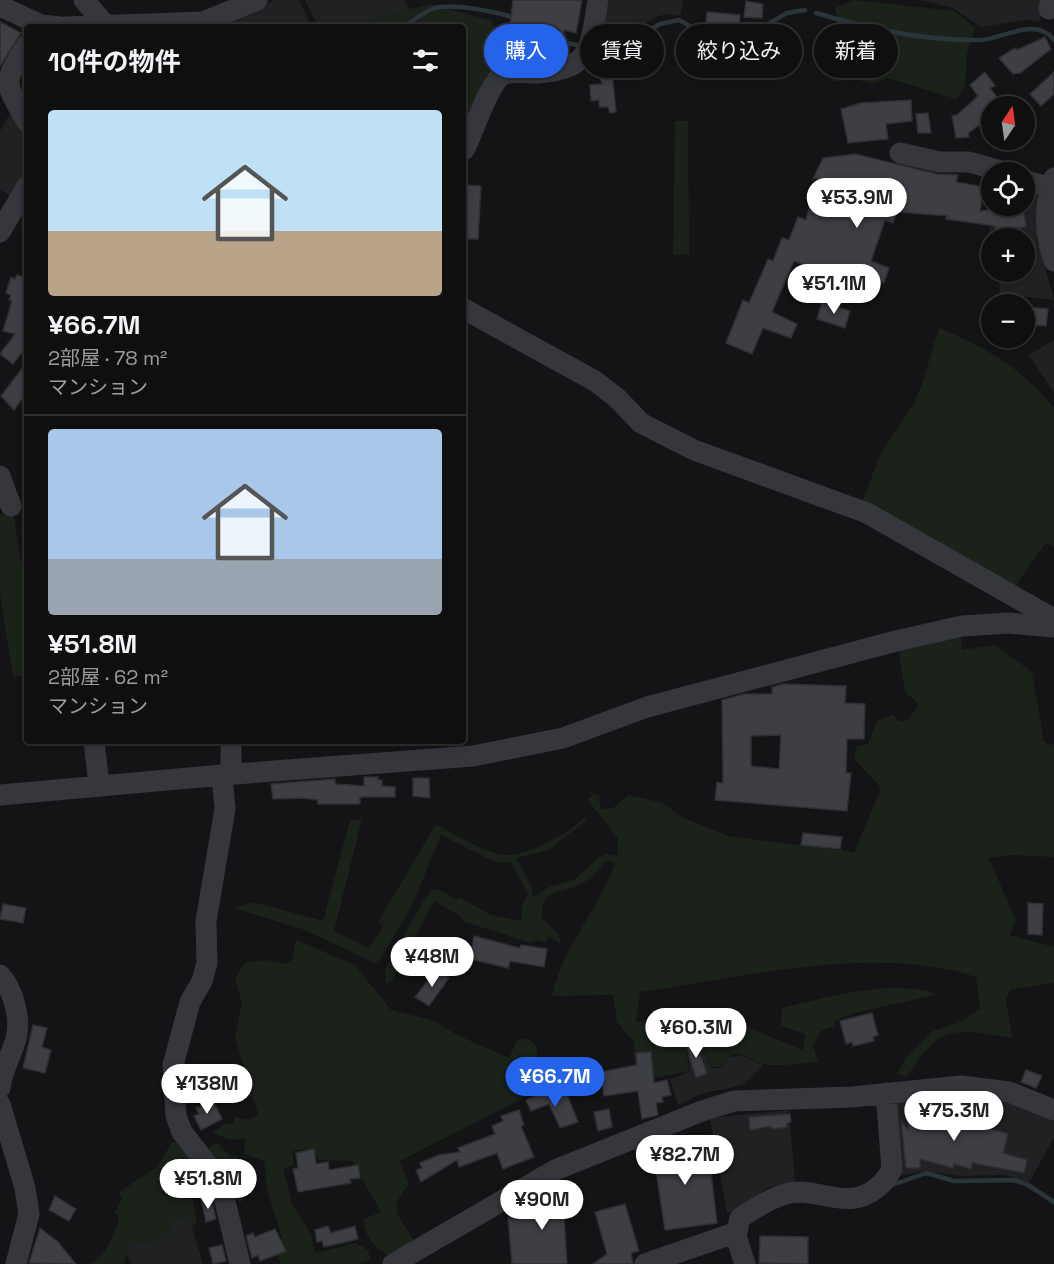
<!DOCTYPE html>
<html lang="ja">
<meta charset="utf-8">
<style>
:root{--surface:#0f0f10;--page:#181819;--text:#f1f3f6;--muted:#9b9c9f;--line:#2f2f30;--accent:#2563eb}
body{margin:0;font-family:"Space Grotesk","Noto Sans JP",sans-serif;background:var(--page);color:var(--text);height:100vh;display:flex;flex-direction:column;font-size:22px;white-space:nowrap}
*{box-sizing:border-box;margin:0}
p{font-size:20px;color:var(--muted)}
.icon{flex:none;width:33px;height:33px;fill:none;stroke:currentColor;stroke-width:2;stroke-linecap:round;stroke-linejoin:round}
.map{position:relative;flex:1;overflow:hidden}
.side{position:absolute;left:24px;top:24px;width:442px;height:720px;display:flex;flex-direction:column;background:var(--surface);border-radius:6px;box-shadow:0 3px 9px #0003,0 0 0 2px var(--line)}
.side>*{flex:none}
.hud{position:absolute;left:484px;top:24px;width:478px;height:54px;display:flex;gap:12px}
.needle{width:39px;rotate:13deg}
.tools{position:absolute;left:981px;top:96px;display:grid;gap:12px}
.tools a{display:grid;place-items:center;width:54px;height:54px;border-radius:50%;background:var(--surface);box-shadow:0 3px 9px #0003,0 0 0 2px var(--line);font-size:30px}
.price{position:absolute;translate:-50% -51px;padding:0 14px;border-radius:21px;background:#fff;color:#222;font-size:20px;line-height:39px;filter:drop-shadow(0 2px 3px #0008)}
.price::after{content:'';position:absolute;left:50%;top:36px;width:18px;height:14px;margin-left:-9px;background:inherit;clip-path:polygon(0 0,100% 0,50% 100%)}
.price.current{background:var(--accent);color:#fff}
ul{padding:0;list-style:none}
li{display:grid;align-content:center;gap:12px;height:318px;padding:0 24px}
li+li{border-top:2px solid var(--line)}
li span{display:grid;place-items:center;height:186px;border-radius:6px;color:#555}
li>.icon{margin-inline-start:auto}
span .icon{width:108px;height:108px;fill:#fffc;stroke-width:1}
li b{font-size:26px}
h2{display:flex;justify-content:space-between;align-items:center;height:72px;padding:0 24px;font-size:26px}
.pill{padding:0 21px;border-radius:27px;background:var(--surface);box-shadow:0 3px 9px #0003,0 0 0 2px var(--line);font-size:21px;line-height:54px}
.pill.current{background:var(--accent);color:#fff}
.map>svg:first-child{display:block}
.built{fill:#202123}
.green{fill:#1a221a}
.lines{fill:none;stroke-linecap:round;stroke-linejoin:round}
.stream{stroke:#29353b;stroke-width:4.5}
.building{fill:#3e3f44;stroke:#2e2f32;stroke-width:1.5;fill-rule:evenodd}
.minor{stroke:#35373c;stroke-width:21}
</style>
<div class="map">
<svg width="1054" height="1264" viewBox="0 0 1054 1264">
<rect width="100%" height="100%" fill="#141416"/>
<path class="built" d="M275 0H299L312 27H207Z
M305 0H404L412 12 385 27H318Z
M604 0H683L680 16 667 14 656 17 615 42 598 41Z
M919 0H1045L1040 22 1025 20 981 27 953 8Z
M12 110 27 132V175L15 198 0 190V131Z
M1025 186 1038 191 1037 240 1054 300 999 294 1001 272H1024V238H993L989 232 995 206H1024Z
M1054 340V393L1029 355Z
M705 1052 711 1068H720L728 1058 741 1055 763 1065 743 1085 701 1094 678 1105 670 1079 690 1072 688 1054Z
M951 1095 1003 1099 1043 1114 1054 1122V1137L1029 1183 1005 1175 961 1176 924 1171 894 1177 889 1101Z
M789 1110 795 1182 769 1187 727 1214 710 1118Z
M189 1216 203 1264H131L124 1247 171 1235 169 1220Z"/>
<path class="green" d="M855 0 955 11 975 28 967 53 965 87 956 99 888 78 872 84 855 79 835 82 829 75 841 45 835 8Z
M430 4 493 21 498 69 472 112 464 109V27H361L380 17Z
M675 121H688L689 254 673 255Z
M939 328C986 347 1022 368 1054 408V547L1046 543 1013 589 862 503 880 454 914 403 922 384Z
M13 511 27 597V677L13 676 0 594V514Z
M960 632 962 650 995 645 1032 672 1044 742 1054 745V857L1012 855 989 858 1016 921 1010 935 1054 947V983L1010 989 1006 1000 1012 1038C953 1029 942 1023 907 1077L897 1074 906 1058 933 1031 958 1023 980 1009 976 977C876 944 743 977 640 992L636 1022 722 1017 803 1050 805 1034 781 1026 782 1008C834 996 886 979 939 994L859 1012 836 1020 833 1027 822 1030 813 1046 818 1062C802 1063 785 1066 769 1065 746 1062 740 1040 720 1067H711L706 1051 687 1053 689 1071 636 1082 634 1042 617 1022 613 995 552 996C562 948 598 910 615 864L610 860 605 862C598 870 589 880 580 885 561 895 540 887 542 918L558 934 562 944 549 937 545 943 537 940 531 943 462 921 463 918 434 901 392 980 386 985 385 970 425 898 432 890 438 889 457 900 459 897 491 915 521 921 522 906 528 894 511 862 497 863 441 835 412 906 380 960 374 963 305 930 234 908 253 902 323 921 350 820 362 819 334 931 369 948 383 926 378 922 436 824C453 834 486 853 505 855 529 856 568 833 585 817V809L586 821 549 850 516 858 533 889 531 894 534 897 551 886 574 880 598 858 607 854 617 856 618 839 587 799 592 796 589 791 599 796 601 809 613 808 629 795 663 803 682 817 728 836 854 852 881 789C874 777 862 770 854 758L857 746 868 744 877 721 893 715 900 722 909 719 919 704 905 692 898 645Z
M296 940 355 965 391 1010 435 1021 455 1034 509 1058 517 1040 526 1038 537 1046V1065L552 1068 555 1082 400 1161 409 1185C385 1210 401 1219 415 1242L389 1256C375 1247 364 1237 364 1219L381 1212 352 1161 320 1160 310 1149 293 1151 294 1165 283 1169 293 1206 311 1234 315 1253 356 1243 368 1250 370 1260 356 1264H281L275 1249 282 1239 267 1188 264 1161 244 1154 245 1139 228 1140 213 1132 226 1123 233 1124 235 1117 250 1120 258 1114 254 1099 242 1089 248 1081 235 1037 242 1003 235 979 245 962 266 960 284 964 292 960Z
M172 1142 189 1143 207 1151 212 1144H219L230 1156H238L244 1200 240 1203 226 1189 210 1188V1194L192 1196 197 1224 191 1225 189 1216 169 1220 171 1235 125 1247 127 1254 124 1264H90C106 1256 115 1235 119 1217L115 1213 122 1199 119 1192 157 1167Z"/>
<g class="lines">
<path class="stream" d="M816 13C869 29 924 41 980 40 1003 39 1036 16 1054 40
M404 27C413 21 422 13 432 9 450 2 499 12 517 19
M558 41 582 46
M596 50 622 46 660 24 679 20 715 40 727 42 758 30 787 13 805 10
M892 1185 926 1173 954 1181 1014 1180 1028 1185 1054 1202"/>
</g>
<path class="building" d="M513 0H582L576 33 564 30 560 56 538 60 507 54Z
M746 1 763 4 762 18 744 17Z
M707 12 740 15 739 27 706 23Z
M0 22 21 33 0 66Z
M1045 37 1051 49 1020 73 1013 74 999 58 1015 48 1017 50Z
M606 55 612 72 616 112 610 113 608 107H599V100L591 101 590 85 602 84 595 61Z
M985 72 995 86 990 88 1004 106H992V116L968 133 969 137 956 138 952 116 957 115 978 96 970 85Z
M1054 72V94L1041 106 1030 94Z
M911 100 912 121 886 124 888 139 848 143 841 109 861 103Z
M928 113 931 133H918L916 114Z
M855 154 937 174 958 175 956 182 984 187 980 211 1023 206 1026 227 996 232 995 226 946 219V216H949L897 212 893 223 885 220 871 261 889 268 884 283 856 274 855 278 851 276 850 281 794 261 772 312 797 324 791 338 763 328 752 354 726 343 743 300 749 303 768 259 773 261 782 238 789 240 798 217 806 220 810 204H814L817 178 813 179 823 158Z
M464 185 481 186 478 239H464Z
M17 275 27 278V338L23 351 13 364 0 354 15 334 3 331 12 301 9 300 11 295 6 293 11 277 15 279Z
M822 302 850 311 845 328 817 319Z
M1024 307 1048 309 1046 326 1031 325V322L1024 321Z
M27 362V392L14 410 1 396Z
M783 684 846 686 845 703 865 704 864 739H847L846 773H851L847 811 715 800 717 782 723 783 722 700 744 694H772V687ZM781 735 779 769 751 766V736Z
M364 777H378V780H382V786L395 787V797H360V804H318V800L302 798 273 799 271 784 335 779V784L364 786Z
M413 778H429L430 798 413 796Z
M803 833 842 837 840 849 801 845Z
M1028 903 1043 904 1042 935 1028 934Z
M3 904 26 908 23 923 0 919Z
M474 936 520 948 521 945 547 949 544 967 510 961 508 968 470 959Z
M436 970 449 978 429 1006 415 997Z
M872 1013 878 1035 873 1037 874 1041 853 1046 852 1042 846 1044 840 1021Z
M33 1025 47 1028 42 1047 51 1050 45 1073 23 1068Z
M694 1039 707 1073 696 1078 685 1042Z
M651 1052 654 1083 667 1080 671 1095 662 1097 663 1102 656 1103 658 1115 642 1119 638 1091 604 1096 600 1072 637 1065 636 1053Z
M1026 1070 1042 1076 1036 1088 1021 1082Z
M546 1091 550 1100 567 1094 578 1122 560 1128 549 1104 531 1111 526 1100Z
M213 1101 222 1119 201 1130 194 1116 199 1114 196 1108Z
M907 1104H921V1107L1008 1134 1003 1153 1027 1160 1024 1173 972 1163 971 1169 954 1164 953 1168 920 1159V1168H906L901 1121 908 1130Z
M609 1109 612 1127 598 1131 594 1112Z
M519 1110 524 1125 521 1126 534 1157 503 1169 497 1153 459 1167 457 1160 421 1182 416 1170 422 1168 420 1163 439 1155 460 1152 458 1148 495 1134 492 1126 503 1121 501 1116Z
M790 1114 791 1122 787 1123V1127L772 1129 771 1126 750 1130 749 1117Z
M695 1137 697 1159 709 1156 717 1223 665 1230 655 1165 666 1162 662 1142Z
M314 1149 316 1164 328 1162 329 1170 358 1165 360 1178 350 1179 351 1183 298 1192 293 1169 298 1168 296 1153Z
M571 1191 572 1215 564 1216 567 1264H512L508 1218 531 1216 530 1199 540 1193Z
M55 1196 76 1209 69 1221 49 1210Z
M211 1198 216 1219 206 1222 201 1200Z
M625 1204 639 1251 631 1253 633 1264H593L607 1254 595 1212Z
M328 1226 331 1233 355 1226 358 1239 324 1247 322 1241 317 1242 315 1230Z
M40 1228 58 1242 76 1264 29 1263Z
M275 1229 286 1251 260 1261 258 1255 252 1258 246 1236 253 1233 255 1237Z
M760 1236 808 1237V1264L759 1263Z
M222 1245 226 1261 213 1264 209 1248Z"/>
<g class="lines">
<path class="minor" d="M84 0 106 26
M0 6 41 25 61 27
M1049 9 1051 0
M65 27 203 22 257 0
M27 45C1 84 5 83 27 122
M464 150C473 134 489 81 504 74 513 71 527 73 537 73 593 69 590 47 598 0
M900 153 940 162H969L1005 172
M1054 178C1043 203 1045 236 1054 261
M1024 180 1050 188
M0 232 27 186
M464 309 595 381 617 398 641 423 694 450 867 513 1054 619
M0 476 11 506
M94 741 99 786
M231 741V774
M222 775 225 809 206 921 207 963 202 981 190 1002 173 1065 176 1116 182 1132 213 1172 223 1193 240 1264
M0 795 222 775 473 756 563 738 647 707 896 641 962 626 1008 623 1054 627
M0 975C14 991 22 1021 15 1042 10 1058 2 1071 0 1088
M0 1104 25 1188 29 1214 16 1264
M393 1264 555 1170 702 1111 734 1101 852 1097 961 1086 1009 1092 1054 1110
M645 1264 737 1232
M745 1264 736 1236 740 1218C757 1207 779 1192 799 1192 829 1193 852 1209 878 1187 885 1181 888 1177 892 1169L886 1093"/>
</g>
</svg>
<div class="tools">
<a><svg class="needle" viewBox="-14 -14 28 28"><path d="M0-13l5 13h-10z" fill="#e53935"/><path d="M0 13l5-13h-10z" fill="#9b9c9f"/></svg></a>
<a><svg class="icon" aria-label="locate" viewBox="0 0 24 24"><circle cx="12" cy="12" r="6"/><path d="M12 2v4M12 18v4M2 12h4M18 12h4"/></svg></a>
<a>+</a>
<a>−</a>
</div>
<b class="price" style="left:857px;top:229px">¥53.9M</b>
<b class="price" style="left:834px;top:315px">¥51.1M</b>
<b class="price" style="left:432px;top:988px">¥48M</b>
<b class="price" style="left:696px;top:1059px">¥60.3M</b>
<b class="price current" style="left:555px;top:1108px">¥66.7M</b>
<b class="price" style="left:207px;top:1115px">¥138M</b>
<b class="price" style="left:954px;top:1142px">¥75.3M</b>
<b class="price" style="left:685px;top:1186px">¥82.7M</b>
<b class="price" style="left:208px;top:1210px">¥51.8M</b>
<b class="price" style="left:542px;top:1231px">¥90M</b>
<div class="hud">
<a class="pill current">購入</a>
<a class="pill">賃貸</a>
<a class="pill">絞り込み</a>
<a class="pill">新着</a>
</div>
<section class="side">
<h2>10件の物件<svg class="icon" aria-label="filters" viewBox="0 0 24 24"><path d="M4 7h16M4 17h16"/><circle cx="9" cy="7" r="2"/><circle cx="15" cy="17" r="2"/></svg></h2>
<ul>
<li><span style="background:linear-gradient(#bfe0f5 65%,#b9a48a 0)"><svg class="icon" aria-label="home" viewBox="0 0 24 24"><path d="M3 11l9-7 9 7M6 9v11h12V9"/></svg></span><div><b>¥66.7M</b><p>2部屋 · 78 m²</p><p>マンション</p></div></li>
<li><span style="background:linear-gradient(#a9c7e8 70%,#9aa5b1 0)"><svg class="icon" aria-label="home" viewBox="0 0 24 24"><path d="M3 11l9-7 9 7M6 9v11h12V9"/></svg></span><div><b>¥51.8M</b><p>2部屋 · 62 m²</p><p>マンション</p></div></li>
</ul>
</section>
</div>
